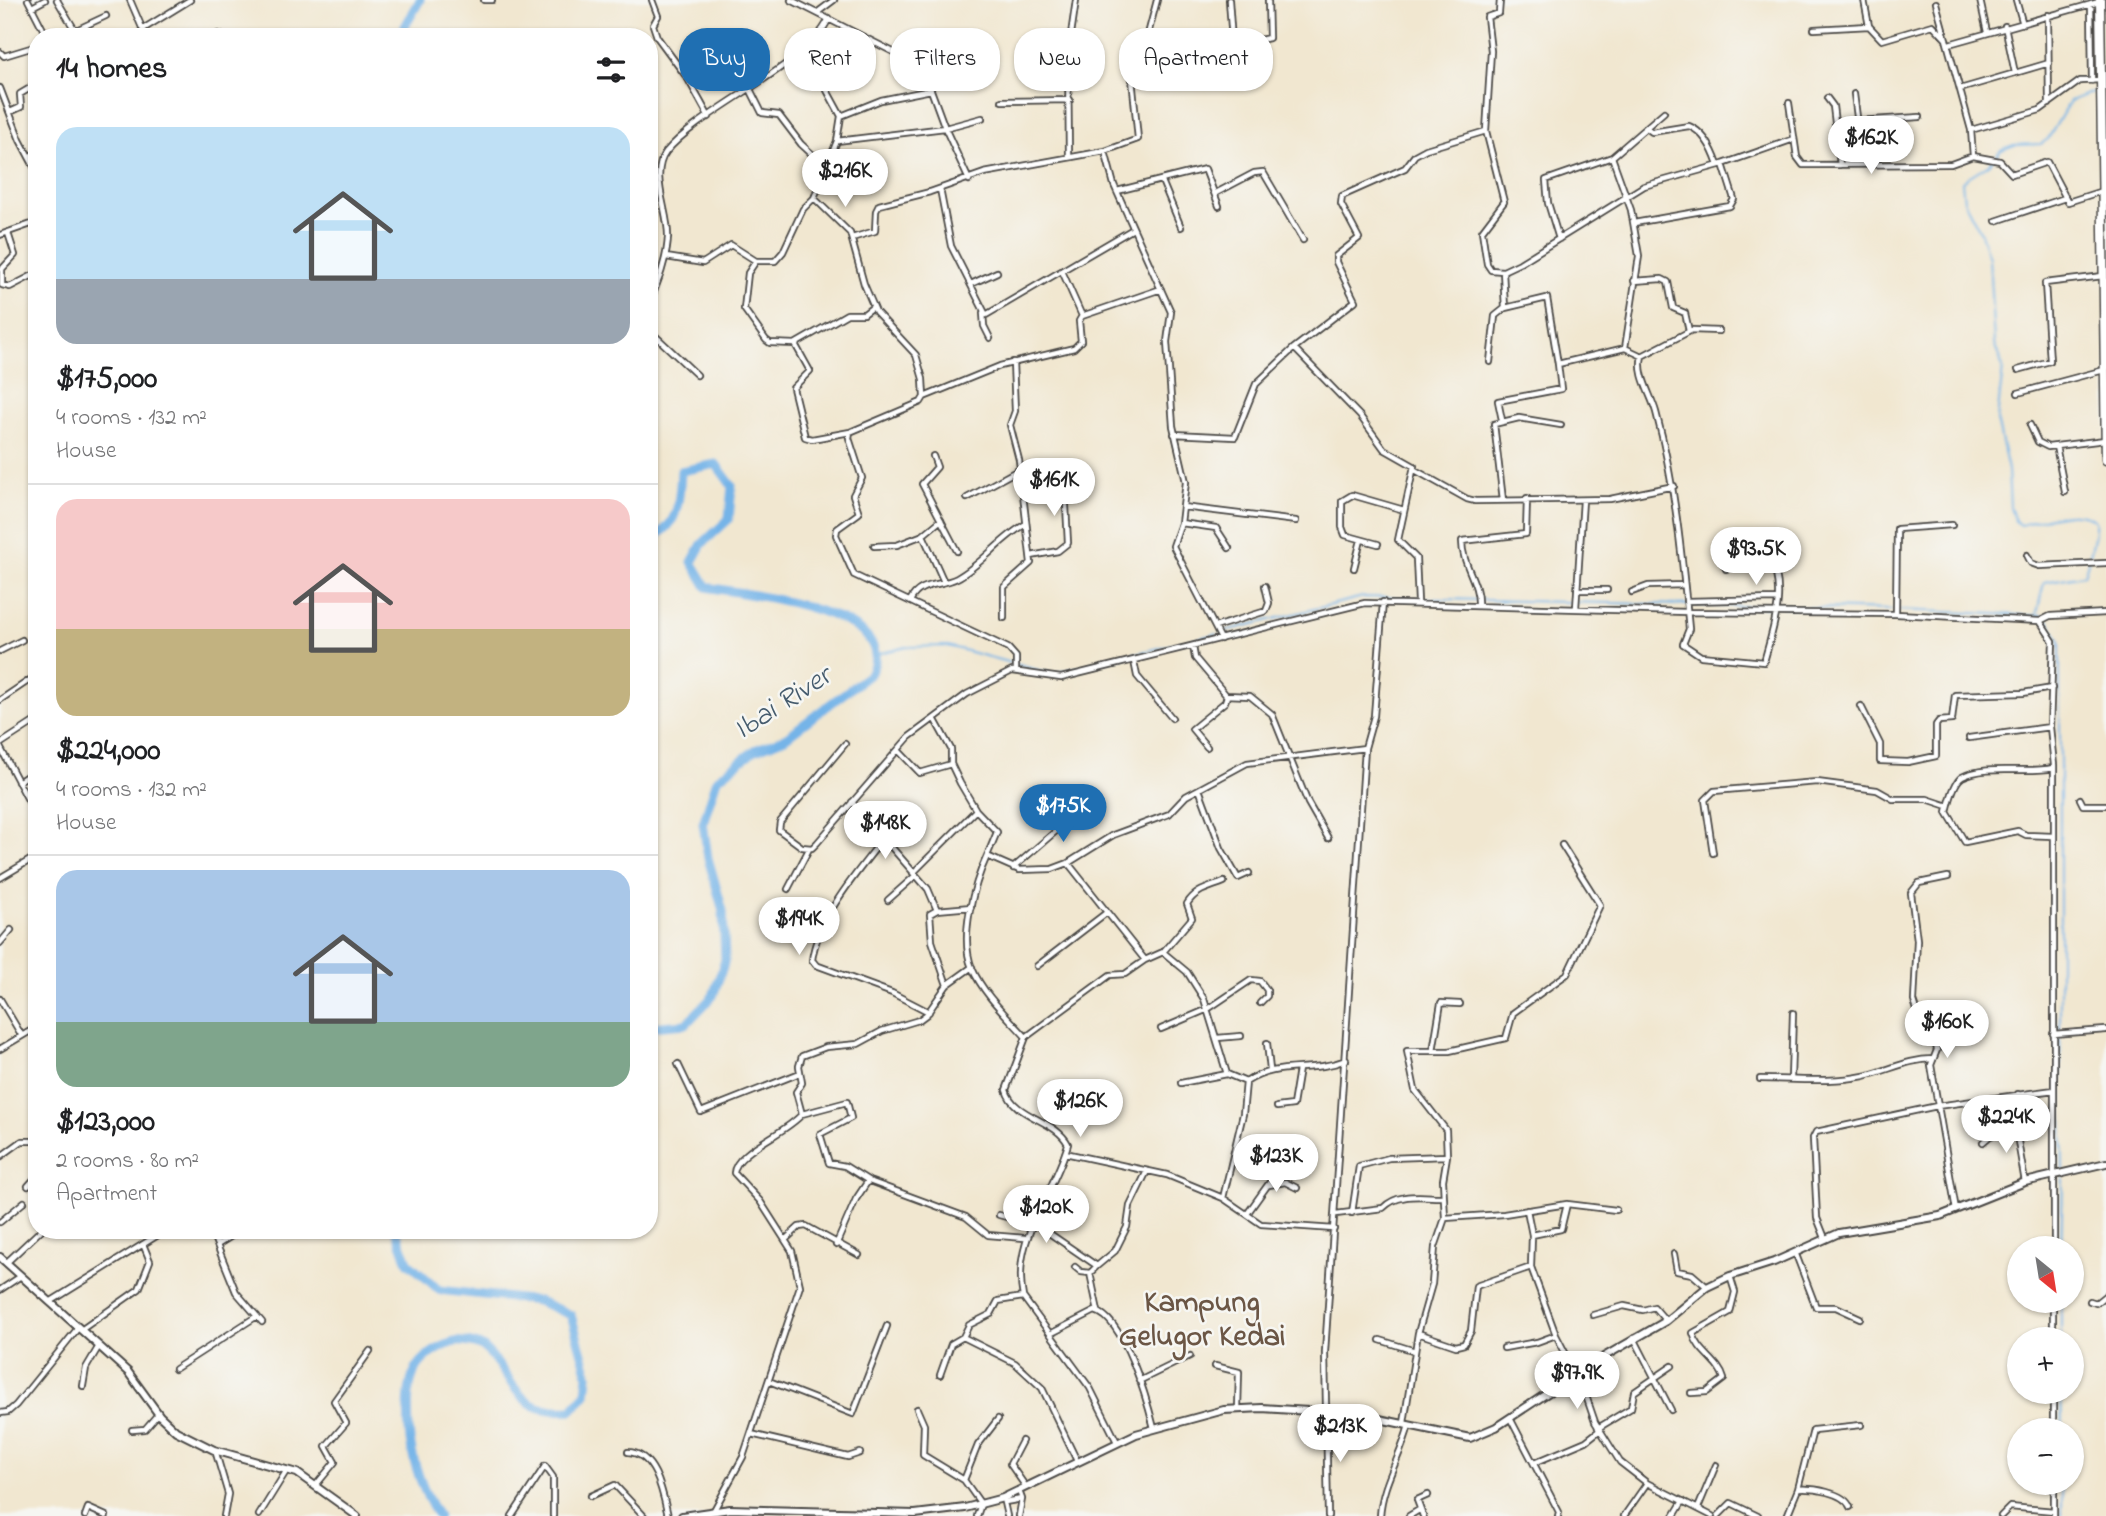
<!DOCTYPE html>
<meta charset="utf-8">
<style>
:root{--surface:#fff;--page:#f6f6f6;--text:#202124;--muted:#757577;--line:#e0e0e0;--accent:#1f6fb2}
body{margin:0;font-family:"Indie Flower",sans-serif;background:var(--page);color:var(--text);height:100vh;display:flex;flex-direction:column;font-size:26px;white-space:nowrap}
*{box-sizing:border-box;margin:0}
p{font-size:23px;color:var(--muted)}
.icon{flex:none;width:38px;height:38px;fill:none;stroke:currentColor;stroke-width:2;stroke-linecap:round;stroke-linejoin:round}
.map{position:relative;flex:1;overflow:hidden}
.details{position:absolute;left:28px;top:28px;width:630px;height:1211px;display:flex;flex-direction:column;background:var(--surface);border-radius:28px;box-shadow:0 2px 5px #0004}
.details>*{flex:none}
.banner{position:absolute;left:679px;top:28px;width:665px;height:63px;display:flex;gap:14px}
.needle{width:46px;rotate:150deg}
.fabs{position:absolute;left:2007px;top:1236px;display:grid;gap:14px}
.fabs a{display:grid;place-items:center;width:77px;height:77px;border-radius:50%;background:var(--surface);box-shadow:0 2px 5px #0004;font-size:35px}
.price{position:absolute;translate:-50% -60px;padding:0 16px;border-radius:24px;background:#fff;color:#222;font-size:23px;line-height:46px;filter:drop-shadow(0 2px 4px #0008)}
.price::after{content:'';position:absolute;left:50%;top:42px;width:21px;height:16px;margin-left:-10px;background:inherit;clip-path:polygon(0 0,100% 0,50% 100%)}
.price.on{background:var(--accent);color:#fff}
ul{padding:0;list-style:none}
li{display:grid;align-content:center;gap:14px;height:371px;padding:0 28px}
li+li{border-top:2px solid var(--line)}
li span{display:grid;place-items:center;height:217px;border-radius:21px;color:#555}
li>.icon{margin-inline-start:auto}
span .icon{width:126px;height:126px;fill:#fffc;stroke-width:1}
li b{font-size:30px}
h2{display:flex;justify-content:space-between;align-items:center;height:84px;padding:0 28px;font-size:30px}
.chip{padding:0 24px;border-radius:28px;background:var(--surface);box-shadow:0 2px 5px #0004;font-size:24px;line-height:63px}
.chip.on{background:var(--accent);color:#fff}
.map>svg:first-child{display:block}
.lines{fill:none;stroke-linecap:round;stroke-linejoin:round}
.stream{stroke:#74b4e8;stroke-width:2}
.river{stroke:#74b4e8;stroke-width:9}
.minor-casing{stroke:#494744;stroke-width:8}
.secondary-casing{stroke:#494744;stroke-width:10}
.trunk-casing{stroke:#494744;stroke-width:11}
.minor{stroke:#fff;stroke-width:4.5}
.secondary{stroke:#fff;stroke-width:6}
.trunk{stroke:#fff;stroke-width:8}
.labels{text-anchor:middle;dominant-baseline:central;stroke-width:5;stroke-linejoin:round;paint-order:stroke}
.water-label{font-size:30px;font-style:italic;fill:#455b6d;stroke:#f6f6f2}
.neighbourhood-label{font-size:30px;font-weight:bold;fill:#6b5645;stroke:#f6f6f2}
</style>
<div class="map">
<svg width="2106" height="1516" viewBox="0 0 2106 1516">
<rect width="100%" height="100%" fill="#f6f6f2"/>
<filter id="ink" filterUnits="userSpaceOnUse"><feTurbulence type="fractalNoise" baseFrequency=".0143" numOctaves="2"/><feDisplacementMap in="SourceGraphic" scale="14" xChannelSelector="R" yChannelSelector="G"/><feConvolveMatrix kernelMatrix="1 2 1 2 8 2 1 2 1" color-interpolation-filters="sRGB"/></filter>
<filter id="wash" filterUnits="userSpaceOnUse"><feTurbulence type="fractalNoise" baseFrequency=".00686" numOctaves="4" result="noise"/><feDisplacementMap in="SourceGraphic" scale="28" xChannelSelector="R" yChannelSelector="G"/><feGaussianBlur stdDeviation="1.57" result="paint"/><feColorMatrix in="noise" values="0 0 0 0 0 0 0 0 0 0 0 0 0 0 0 0 0 1.4 0 .05"/><feComposite in="paint" operator="in"/></filter>
<g filter="url(#wash)">
<rect width="100%" height="100%" fill="#f1e7d0"/>
<g class="lines">
<path class="stream" d="M1780 607 1893 610
M1899 610 2043 616
M2037 613 2044 582 2084 575C2088 563 2097 532 2095 521 2077 505 2041 520 2021 525L2015 521 2010 507 2008 470 1997 420 2003 368 1994 343 1989 258 1981 233 1964 201 1962 181 1989 164 2001 150 2014 145 2041 144 2048 139 2070 101 2093 92
M2048 620 2060 641V1030
M1221 632 1363 597 1774 607
M877 654 906 647 948 646 1052 674 1216 634
M2060 1036 2063 1170
M2061 1248 2063 1176
M2061 1300V1339
M2061 1391 2062 1430
M2062 1482V1516"/>
<path class="river" d="M399 37 420 0
M649 539C680 527 679 501 681 471L716 464 732 486 729 519 702 544 692 562 707 587C743 594 906 611 870 674L785 738 755 750 717 779 703 823 708 858 723 911 725 960 713 996 686 1024 649 1027
M396 1230 408 1262 439 1290 538 1301 571 1315 588 1375 586 1394 572 1410C558 1411 544 1411 531 1404 515 1395 501 1364 486 1350 479 1343 460 1340 451 1343 406 1360 407 1388 409 1430 411 1459 423 1493 438 1516"/>
</g>
</g>
<g filter="url(#ink)">
<g class="lines">
<g class="minor-casing">
<path id="minor" d="M28 0 47 37
M57 0 79 37
M130 0 146 37
M484 0H492
M652 0 658 16 653 25 657 37 688 79 709 117
M791 0 915 63 931 90 945 128 837 141 841 116 804 48
M1229 0 1232 41 1237 45 1269 38 1268 0
M1500 0 1499 13 1487 17 1491 51 1486 131 1504 202 1482 231 1487 264 1491 270 1503 271 1520 263 1644 186 1723 164 1794 139
M1864 0 1869 26 1882 40 1933 25 1946 39
M1980 0 1987 32
M2016 0 2022 21
M1936 3 1971 130 1973 156
M2091 4 2092 81
M32 7 45 0
M818 12 834 0
M2048 15 2049 104
M2005 26 2015 73
M143 29 190 0
M1814 29 1869 26
M76 30 106 16
M214 37 218 34 225 37
M1949 44 2099 2
M0 52 4 56 37 46
M749 87 762 113 779 115 801 144 826 167
M0 88 20 140 37 172
M1960 89 2049 63
M1854 94 1863 163
M1827 98 1833 106 1840 165
M1002 101 1070 100
M1789 103 1797 157 1803 165 1951 164 1973 156
M10 112 21 107 20 94 37 84
M841 116 881 100 931 90
M1857 121 1920 117
M1648 129 1652 132 1689 126C1704 132 1713 150 1718 165
M1971 130 2040 110 2080 81 2101 80
M1105 151 1138 139 1132 78 1134 60 1147 38 1157 0
M1069 156 1068 55 1076 0
M1973 156 2000 161 2012 174 2047 162 2068 202 2102 191
M29 157 37 152
M969 180 945 128 982 118
M1162 181 1181 227
M940 189 951 246 986 315 1133 229
M1117 191 1205 169 1219 206
M1216 193 1254 173 1263 172 1303 240
M814 198 850 233 864 284 876 312 916 355 923 379 924 397 921 402 850 432 849 438 862 478 853 495 859 513 837 529 836 535 854 575 1008 648 1016 657V671
M1996 221 2065 198
M1634 223 1730 206 1734 199 1723 164
M8 233 15 255 2 269V285L10 287 37 273
M0 235 37 222
M852 238 875 231 876 211 879 205 930 192 984 173 1105 151 1114 185 1171 312 1167 342 1173 426 1186 482 1181 523 1173 546 1221 639
M1559 239 1548 203 1546 180 1612 157 1664 112
M666 257 703 263 731 245 756 261H775L783 252 803 209 814 198 837 141
M756 261 748 273 744 309 766 340 770 343 795 344 810 371 793 388 805 437 812 439 850 432
M1062 271 1082 316 1161 289
M1634 281 1662 279 1668 282 1673 308 1685 313 1689 331
M971 284 997 272
M649 304C658 282 667 260 668 237 669 212 649 174 666 152 701 109 808 65 828 20
M1505 308 1547 298 1558 364 1625 348 1639 256 1631 210 1612 157
M983 313 984 326 990 338
M649 330 697 375
M1719 331 1692 330 1642 356C1637 375 1651 394 1656 412 1675 483 1682 556 1689 629L1683 644 1701 656 1764 662C1773 628 1788 589 1769 556L1726 569 1718 553 1720 541
M795 344 847 314H864L873 307
M1294 348 1360 416 1384 449 1414 466 1398 540 1416 558 1418 602
M1625 348 1642 356
M1490 362 1495 316 1505 308 1503 271
M2018 370 2050 361 2045 283 2103 276
M2018 393 2104 370
M924 397 1000 366 1074 348 1081 341 1079 321 1082 316
M1502 420 1498 401 1561 389 1558 364
M2030 425 2038 442 2048 447 2105 440
M1174 434 1235 437 1256 384 1294 348 1355 301 1336 262V256L1359 238 1341 204 1342 196 1405 168 1415 155 1426 149 1486 131
M2056 446 2065 492
M933 456 937 467 922 484 957 551
M1415 470 1467 499 1475 501 1610 499 1674 486
M967 498 1020 469
M1503 500 1494 424 1519 418 1561 425
M1183 507 1296 521
M941 520 923 535 944 582
M1181 523 1216 528 1229 548
M1378 544 1345 535 1342 527V501L1352 495 1404 510
M874 546 897 545 923 535
M2027 555 2031 563 2039 566 2106 563
M1031 556 1058 551 1068 543 1066 505 1058 469
M1354 568 1361 540
M1577 590H1607
M1632 592 1648 586 1684 585
M910 601C920 581 939 587 957 578 983 564 1000 538 1026 524
M1686 601 1777 599
M1478 604C1479 582 1462 565 1462 541L1526 534 1527 498
M1576 608 1583 500
M1896 614 1897 529 1952 525
M1004 618V587L1031 563 1019 460 1010 425 1015 411 1013 362
M2040 621 2050 616 2106 613
M1215 627 1266 611 1269 603 1265 586
M1193 646 1195 658 1226 695 1250 696 1272 714 1308 803 1328 838
M0 651 22 640
M1134 661 1137 676 1172 718
M0 700 37 675
M1861 706 1880 744V761L1908 762 1936 756V725L1939 721 1952 720 1955 695 2023 693 2052 688
M935 720 951 749V764L960 783 976 810 997 832 987 856 1019 870 1052 869 1068 863 1113 835 1169 814 1186 796 1247 763 1365 748
M1969 738 2050 727
M0 744 37 720
M845 744 780 822 779 830 802 847 812 848 817 843 909 737 967 694 1012 671 1061 678 1365 603 1687 612 1896 614 2040 621 2053 641 2050 727 2054 765V1248
M0 747 37 817
M1207 747 1192 729 1225 702 1227 696
M898 750 920 773 951 764
M18 782 37 769
M1199 789 1221 848 1238 878 1249 873
M2080 799 2083 805H2106
M852 802 928 889 937 910
M2053 836 2026 835 2018 831 1965 842 1947 812C1949 803 1954 782 1962 777 1986 764 2027 774 2053 768
M883 839C858 871 817 919 812 960L816 965 892 993 929 1012
M1713 853 1705 800 1714 791 1817 782 1877 790 1893 799H1927L1948 806
M987 856C974 884 959 937 972 968 983 994 1007 1016 1026 1037L1006 1090C1014 1118 1055 1119 1068 1144 1053 1197 1011 1238 1023 1297L1090 1388 1117 1442
M1068 863 1145 960 1163 952 1187 972 1204 999 1227 1074 1246 1082
M1013 868 1056 831 1042 803
M913 873 976 810
M1948 877 1919 883 1911 893 1917 940 1914 1001 1918 1013 1932 1024 1937 1050 1931 1065 1956 1210
M0 878 37 856
M788 889 809 849
M888 900 915 876
M0 943 11 930
M1163 952 1192 918 1187 904C1196 889 1210 888 1224 882
M1037 966 1106 913
M947 985 932 941 930 914 937 910 971 907
M0 999 22 1036
M1161 1029 1208 1009 1251 980 1260 981 1267 990V996L1260 1003
M2053 1034 2106 1030
M1026 1037 1110 975 1125 974 1145 960
M1217 1038 1241 1036
M1267 1043 1270 1070
M0 1049 37 1027
M1433 1051 1441 1003 1460 1004
M678 1064 701 1112 800 1073
M1760 1079C1794 1079 1831 1083 1864 1076 1888 1071 1908 1059 1933 1059
M1791 1079 1793 1013
M1181 1083 1227 1074
M1277 1107 1293 1105 1299 1069
M802 1114 847 1102 851 1118 820 1134 829 1163 845 1166 869 1181 966 1217 988 1235 1025 1238
M2016 1130 2025 1182
M1983 1142 1990 1136 2018 1128V1094
M1065 1153 1167 1175 1223 1198 1261 1224 1334 1229
M1447 1156 1446 1130 1415 1090 1407 1051H1449L1506 1038 1513 1013 1567 974 1600 905 1562 845
M0 1157 22 1141H37
M1269 1185 1285 1182 1297 1188
M28 1186 37 1176
M1223 1198 1243 1114 1246 1082C1277 1061 1311 1074 1346 1060
M1527 1210 1532 1235 1531 1267
M1352 1213 1359 1166 1389 1158 1447 1156 1443 1180 1445 1218
M1247 1214 1285 1161
M1336 1214 1383 1208C1398 1192 1422 1197 1444 1197
M999 1215 1032 1224
M0 1222 24 1202
M1033 1222 1097 1266 1090 1273 1081 1272 1075 1267
M211 1230 217 1245 241 1230
M1532 1235 1561 1229 1567 1204
M1825 1238 1817 1218 1813 1138 1816 1132 1937 1106 2054 1090
M785 1240 799 1227 806 1226 859 1255
M217 1245 236 1292 262 1322
M836 1245 856 1199 868 1181
M1795 1252 1816 1307H1836L1860 1318
M1674 1254 1677 1271 1692 1274 1707 1287
M6 1263 41 1230
M1097 1266 1115 1251 1127 1227 1130 1206 1147 1171
M1090 1273 1098 1311
M0 1290 21 1276
M2090 1301 2096 1303 2106 1295
M50 1302 166 1230
M1593 1315 1624 1306 1643 1310 1654 1307 1666 1321
M81 1330 139 1289 150 1261 143 1244
M1052 1333 1095 1311C1124 1318 1147 1400 1154 1428
M1418 1333 1432 1284 1435 1247 1445 1218 1504 1214 1567 1204 1616 1210
M963 1337 969 1325 991 1314 998 1301 1023 1297
M1634 1338 1671 1410
M2053 1339V1300
M1380 1340 1415 1351
M1504 1348 1537 1342 1556 1335
M1215 1366 1239 1372 1238 1409
M175 1369 257 1316
M940 1375 951 1344 963 1337 1015 1363 1042 1388 1077 1461
M769 1381 853 1414 887 1326
M1139 1381 1190 1356
M83 1386 86 1368 99 1346
M2053 1391V1430
M1691 1393 1707 1392 1724 1379C1719 1360 1698 1353 1693 1333L1730 1312 1735 1292 1730 1276
M917 1409 924 1425 923 1455 964 1480
M0 1413 8 1412 16 1405 78 1328
M1510 1418 1559 1512 1558 1516
M1404 1423 1418 1333 1456 1346 1464 1344 1471 1331 1476 1286 1531 1267 1556 1335 1583 1387 1595 1422 1620 1462 1647 1483 1712 1516
M1598 1428 1631 1408 1634 1392 1672 1366
M132 1430 145 1429 158 1414
M751 1434 848 1457 860 1453
M1022 1441 1010 1464 1026 1487
M215 1450 228 1494 224 1516
M628 1452C656 1453 663 1494 668 1516
M1534 1463 1586 1441 1600 1430
M2054 1482V1516
M316 1485 335 1462 326 1446 346 1423 334 1401 370 1351
M1798 1489 1813 1430 1861 1425
M591 1496 615 1485 644 1516
M1003 1498 1007 1516
M1005 1502 1022 1499
M1698 1508 1716 1465
M714 1510 743 1457 800 1286 792 1251 760 1201 734 1173C735 1151 787 1133 802 1114L796 1092 802 1083 799 1066 802 1056 826 1047 858 1044 882 1031 919 1020 927 1014 947 985 972 967
M259 1515 287 1470
M85 1516 88 1508 106 1516
M512 1516 545 1466 553 1477V1516
M977 1516 981 1504 964 1480 978 1445 998 1419
M1019 1516 1022 1499 1019 1491
M1328 1516 1325 1352 1365 748 1374 716 1383 602
M1380 1516C1382 1483 1401 1457 1409 1425
M1409 1516 1419 1510
M1423 1516 1417 1500 1428 1495
M1624 1516 1647 1483
M1674 1516 1683 1501
M1718 1516 1731 1503 1758 1516
M1787 1516 1798 1489C1812 1488 1844 1492 1850 1507
M2001 1516 2010 1507 2054 1511"/>
</g>
<g class="secondary-casing">
<path id="secondary" d="M0 1257 128 1372 160 1416 176 1431 214 1450 297 1473 357 1516
M682 1516 730 1509 915 1514 965 1508 1003 1498 1136 1434 1224 1410 1262 1408 1355 1414 1470 1438 1496 1427 1593 1363 1666 1321 1707 1287 1730 1276 1774 1262 1839 1233 1940 1216 2025 1182 2106 1163"/>
</g>
<g class="trunk-casing">
<path id="trunk" d="M2100 0 2106 460"/>
</g>
<use href="#minor" class="minor"/>
<use href="#secondary" class="secondary"/>
<use href="#trunk" class="trunk"/>
</g>
</g>
<g class="labels">
<g class="water-label">
<text transform="translate(783 704) rotate(-33)">Ibai River</text>
</g>
<g class="neighbourhood-label">
<text x="1202" y="1304">Kampung<tspan x="1202" dy="34">Gelugor Kedai</tspan></text>
</g>
</g>
</svg>
<div class="fabs">
<a><svg class="needle" viewBox="-14 -14 28 28"><path d="M0-13l5 13h-10z" fill="#e53935"/><path d="M0 13l5-13h-10z" fill="#757577"/></svg></a>
<a>+</a>
<a>−</a>
</div>
<b class="price" style="left:1871px;top:176px">$162K</b>
<b class="price" style="left:845px;top:209px">$216K</b>
<b class="price" style="left:1054px;top:518px">$161K</b>
<b class="price" style="left:1756px;top:587px">$93.5K</b>
<b class="price on" style="left:1063px;top:844px">$175K</b>
<b class="price" style="left:885px;top:861px">$148K</b>
<b class="price" style="left:799px;top:957px">$194K</b>
<b class="price" style="left:1947px;top:1060px">$160K</b>
<b class="price" style="left:1080px;top:1139px">$126K</b>
<b class="price" style="left:2006px;top:1155px">$224K</b>
<b class="price" style="left:1276px;top:1194px">$123K</b>
<b class="price" style="left:1046px;top:1245px">$120K</b>
<b class="price" style="left:1577px;top:1411px">$97.9K</b>
<b class="price" style="left:1340px;top:1464px">$213K</b>
<div class="banner">
<a class="chip on">Buy</a>
<a class="chip">Rent</a>
<a class="chip">Filters</a>
<a class="chip">New</a>
<a class="chip">Apartment</a>
</div>
<section class="details">
<h2>14 homes<svg class="icon" aria-label="filters" viewBox="0 0 24 24"><path d="M4 7h16M4 17h16"/><circle cx="9" cy="7" r="2"/><circle cx="15" cy="17" r="2"/></svg></h2>
<ul>
<li><span style="background:linear-gradient(#bfe0f5 70%,#9aa5b1 0)"><svg class="icon" aria-label="home" viewBox="0 0 24 24"><path d="M3 11l9-7 9 7M6 9v11h12V9"/></svg></span><div><b>$175,000</b><p>4 rooms · 132 m²</p><p>House</p></div></li>
<li><span style="background:linear-gradient(#f6c9c9 60%,#c2b280 0)"><svg class="icon" aria-label="home" viewBox="0 0 24 24"><path d="M3 11l9-7 9 7M6 9v11h12V9"/></svg></span><div><b>$224,000</b><p>4 rooms · 132 m²</p><p>House</p></div></li>
<li><span style="background:linear-gradient(#a9c7e8 70%,#7fa58c 0)"><svg class="icon" aria-label="home" viewBox="0 0 24 24"><path d="M3 11l9-7 9 7M6 9v11h12V9"/></svg></span><div><b>$123,000</b><p>2 rooms · 80 m²</p><p>Apartment</p></div></li>
</ul>
</section>
</div>
